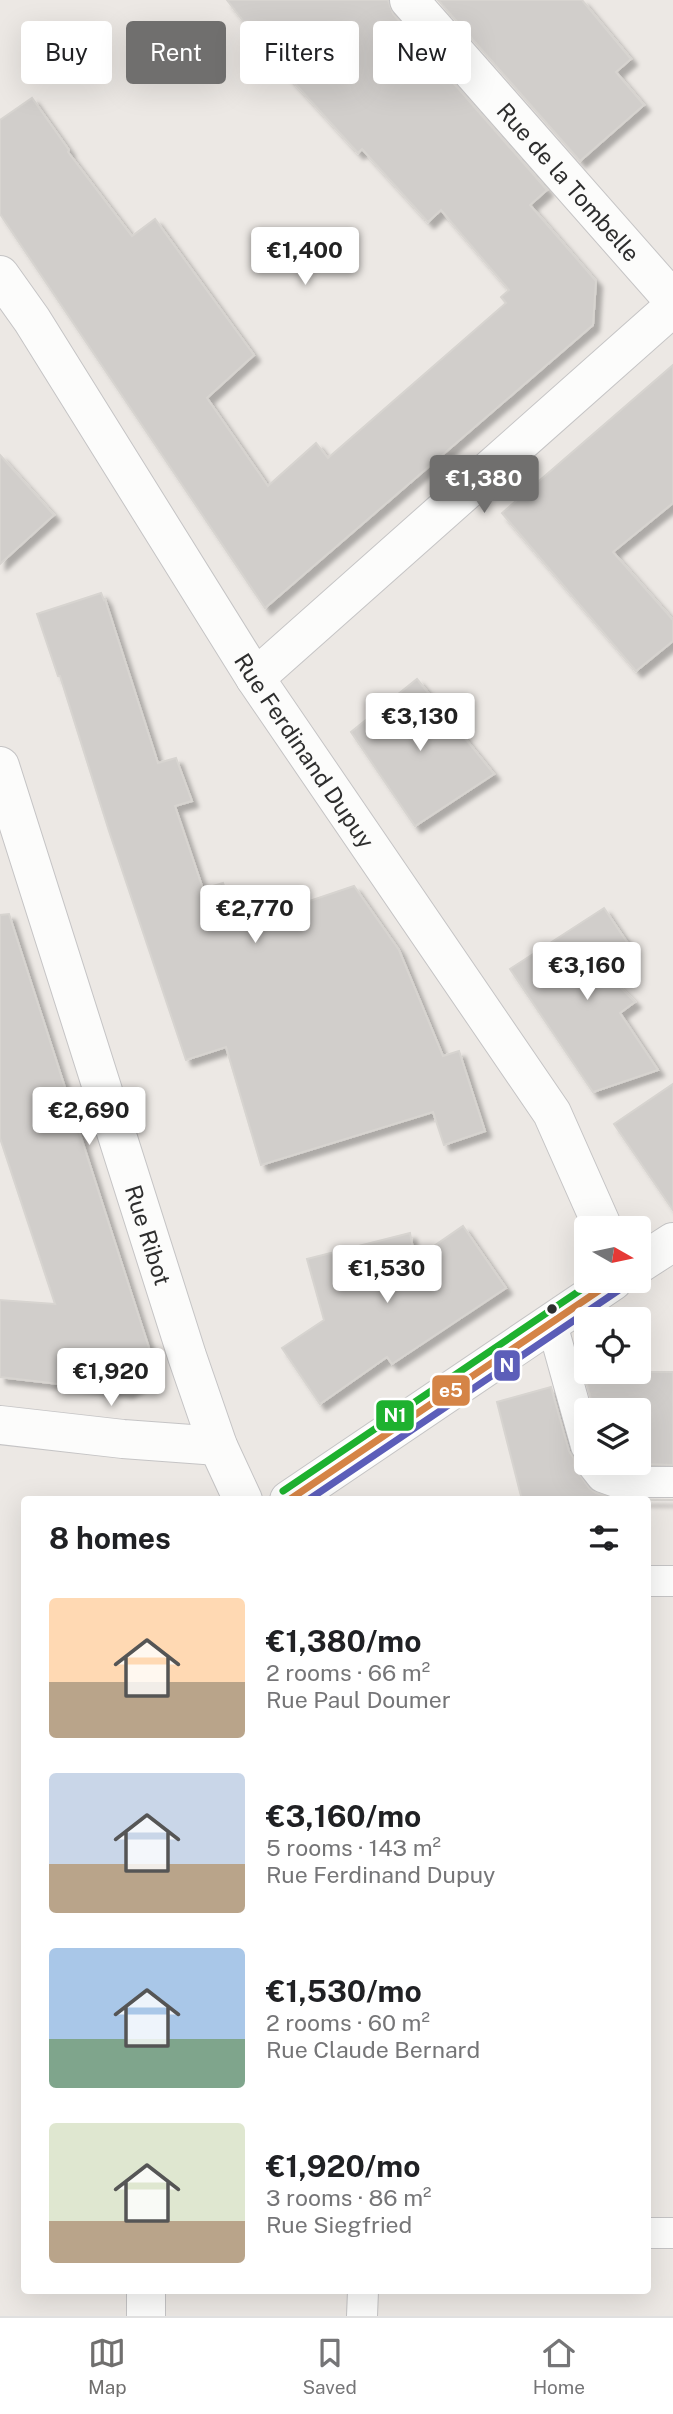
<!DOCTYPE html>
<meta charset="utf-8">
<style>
:root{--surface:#fff;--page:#f2f2f2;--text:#202124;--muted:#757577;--line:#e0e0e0;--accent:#706f6e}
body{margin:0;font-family:"Public Sans",sans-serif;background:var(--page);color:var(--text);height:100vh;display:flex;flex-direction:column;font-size:26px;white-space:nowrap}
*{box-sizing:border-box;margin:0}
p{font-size:23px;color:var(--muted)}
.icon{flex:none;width:38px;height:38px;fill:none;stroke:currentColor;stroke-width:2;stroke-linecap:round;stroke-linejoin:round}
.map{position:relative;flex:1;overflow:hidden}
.side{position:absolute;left:21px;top:1496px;width:630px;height:798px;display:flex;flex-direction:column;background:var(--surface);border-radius:7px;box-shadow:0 7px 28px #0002}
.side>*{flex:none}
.banner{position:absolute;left:21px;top:21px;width:632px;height:63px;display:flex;gap:14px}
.needle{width:46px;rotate:99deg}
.controls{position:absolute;left:574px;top:1216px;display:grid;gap:14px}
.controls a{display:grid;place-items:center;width:77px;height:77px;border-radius:7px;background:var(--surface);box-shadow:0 7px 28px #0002;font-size:35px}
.price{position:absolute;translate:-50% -60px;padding:0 16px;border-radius:7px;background:#fff;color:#222;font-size:23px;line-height:46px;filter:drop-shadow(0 2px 4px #0008)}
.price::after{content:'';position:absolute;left:50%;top:42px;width:21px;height:16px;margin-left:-10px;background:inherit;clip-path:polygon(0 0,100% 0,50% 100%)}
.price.selected{background:var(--accent);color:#fff}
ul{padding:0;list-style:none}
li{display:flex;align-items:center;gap:21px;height:175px;padding:0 28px}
li span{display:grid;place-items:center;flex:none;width:196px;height:140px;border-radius:7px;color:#555}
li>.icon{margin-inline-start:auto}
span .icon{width:84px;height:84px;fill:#fffc;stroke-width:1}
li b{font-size:30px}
h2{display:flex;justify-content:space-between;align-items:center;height:84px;padding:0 28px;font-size:30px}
.chip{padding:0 24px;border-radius:7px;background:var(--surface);box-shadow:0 7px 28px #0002;font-size:24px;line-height:63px}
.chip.selected{background:var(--accent);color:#fff}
.tab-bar{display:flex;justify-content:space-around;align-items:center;height:98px;border-top:2px solid var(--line);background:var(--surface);font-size:19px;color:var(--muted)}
.tab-bar a{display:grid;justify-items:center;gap:4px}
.tab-bar .selected{color:var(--accent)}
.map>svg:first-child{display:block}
.building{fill:#d1cecb;stroke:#d7d4d0;stroke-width:2;filter:url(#shadow)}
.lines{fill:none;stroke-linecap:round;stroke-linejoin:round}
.service-casing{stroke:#c5c4c5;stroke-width:32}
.minor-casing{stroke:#c5c4c5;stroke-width:40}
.secondary-casing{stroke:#c5c4c5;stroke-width:40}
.service{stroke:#fcfcfb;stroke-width:30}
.minor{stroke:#fcfcfb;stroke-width:38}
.secondary{stroke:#fcfcfb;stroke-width:38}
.bus-1-casing{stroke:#fff;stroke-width:12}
.bus-2-casing{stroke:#fff;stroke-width:12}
.bus-3-casing{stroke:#fff;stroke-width:12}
.bus-1{stroke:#d58446;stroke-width:7}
.bus-2{stroke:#5c5eb9;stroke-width:7}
.bus-3{stroke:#1eb12f;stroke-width:7}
.bus-dot{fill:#2e2e2e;stroke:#fff;stroke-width:2.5}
.labels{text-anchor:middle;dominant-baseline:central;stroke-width:5;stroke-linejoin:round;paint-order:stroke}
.street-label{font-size:23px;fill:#2e2e2e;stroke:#fff}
.line-badge{stroke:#fff;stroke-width:2.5}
.badge-label{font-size:19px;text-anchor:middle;font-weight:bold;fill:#fff}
</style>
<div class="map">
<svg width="673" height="2316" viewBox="0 0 673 2316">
<defs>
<filter id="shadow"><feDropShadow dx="6" dy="6" stdDeviation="2" flood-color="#0004"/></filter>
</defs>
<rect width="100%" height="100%" fill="#ece8e4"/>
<path class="building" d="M227 0H388L393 14 547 190 530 205 596 281 593 325 265 608 0 214V120L32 98 69 150 68 152 132 236 155 219 254 355 207 398 268 486 316 443 328 458 506 303 501 297 509 290 441 210 428 222 362 149 358 153 271 57Z
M438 0H582L631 59 616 72 644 105 580 161Z
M673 365V503L613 552 673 620V641L636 671 502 513Z
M0 455 54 515 0 564Z
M101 593 104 600 105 599 158 763 176 758 192 801 175 806 203 889 223 883 238 925 354 886 399 950 443 1056 459 1051 485 1131 444 1145 433 1112 261 1165 226 1047 186 1060 109 831 60 676H58L37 614Z
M417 679 494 774 415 826 351 732Z
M604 908 631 948 601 968 635 1002 620 1013 658 1070 593 1092 510 969Z
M9 914 151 1354 148 1373 138 1386 127 1392 0 1377V1300L55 1304 0 1138V915Z
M673 1084V1210L614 1124Z
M463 1226 506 1288 392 1364 387 1357 320 1404 282 1348 324 1320 307 1259 410 1233 415 1259Z
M607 1372H673V1465L615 1463H639V1410H594L585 1378H607Z
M551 1387 569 1451 574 1459V1466L589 1488 596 1493 616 1499 673 1500H522L497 1402Z"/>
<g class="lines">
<g class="service-casing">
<path id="service" d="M552 1324 586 1446
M591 1463 602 1477 616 1482H673
M648 1581H673
M648 2233H673
M362 2316 363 2291"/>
</g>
<g class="minor-casing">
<g id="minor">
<path id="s1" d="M409 0 673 300"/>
<path id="s2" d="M0 275 32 320 255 678 552 1113 603 1228"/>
<path d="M255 678 673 307"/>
<path id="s3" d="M0 766 187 1356 218 1446 243 1500"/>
<path d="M0 1425 123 1439 218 1446"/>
</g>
</g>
<g class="secondary-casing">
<path id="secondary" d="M639 1264 673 1242
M289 1500 613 1281
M146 2316V2291"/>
</g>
<use href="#service" class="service"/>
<use href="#minor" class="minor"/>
<use href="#secondary" class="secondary"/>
<g class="bus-1-casing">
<path id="bus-1" d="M289 1500 613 1281"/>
</g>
<g class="bus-2-casing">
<path id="bus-2" d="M308 1500 619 1290"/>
</g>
<g class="bus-3-casing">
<path id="bus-3" d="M283 1491 594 1281"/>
</g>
<use href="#bus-1" class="bus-1"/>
<use href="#bus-2" class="bus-2"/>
<use href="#bus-3" class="bus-3"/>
</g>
<circle class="bus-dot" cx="552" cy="1309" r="6"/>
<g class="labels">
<g class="street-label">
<text stroke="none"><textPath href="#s1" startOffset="242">Rue de la Tombelle</textPath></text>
<text stroke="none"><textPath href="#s2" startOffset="565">Rue Ferdinand Dupuy</textPath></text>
<text stroke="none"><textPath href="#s3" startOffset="492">Rue Ribot</textPath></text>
</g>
</g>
<g class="line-badge">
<rect x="493" y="1349" width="28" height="33" rx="7" fill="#5c5eb9"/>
<rect x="431" y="1374" width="40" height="33" rx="7" fill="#d58446"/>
<rect x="375" y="1399" width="40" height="33" rx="7" fill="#1eb12f"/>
</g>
<g class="badge-label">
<text x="507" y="1372">N</text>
<text x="451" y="1397">e5</text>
<text x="395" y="1422">N1</text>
</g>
</svg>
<div class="controls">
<a><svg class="needle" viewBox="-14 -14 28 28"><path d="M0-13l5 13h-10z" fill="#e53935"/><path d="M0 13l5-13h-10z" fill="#757577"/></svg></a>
<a><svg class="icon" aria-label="locate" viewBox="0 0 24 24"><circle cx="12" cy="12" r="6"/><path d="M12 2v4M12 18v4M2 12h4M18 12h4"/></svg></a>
<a><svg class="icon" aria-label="layers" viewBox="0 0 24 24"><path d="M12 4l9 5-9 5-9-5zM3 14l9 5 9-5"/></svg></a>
</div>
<b class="price" style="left:305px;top:287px">€1,400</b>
<b class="price selected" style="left:484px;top:515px">€1,380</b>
<b class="price" style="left:420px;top:753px">€3,130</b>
<b class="price" style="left:255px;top:945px">€2,770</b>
<b class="price" style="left:587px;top:1002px">€3,160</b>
<b class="price" style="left:89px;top:1147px">€2,690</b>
<b class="price" style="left:387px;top:1305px">€1,530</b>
<b class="price" style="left:111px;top:1408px">€1,920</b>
<div class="banner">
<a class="chip">Buy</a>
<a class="chip selected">Rent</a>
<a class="chip">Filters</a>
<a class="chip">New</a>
</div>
<section class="side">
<h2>8 homes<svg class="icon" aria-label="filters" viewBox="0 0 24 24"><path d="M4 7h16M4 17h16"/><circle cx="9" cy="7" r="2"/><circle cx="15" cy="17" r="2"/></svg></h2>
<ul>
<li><span style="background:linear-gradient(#ffd9b3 60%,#b9a48a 0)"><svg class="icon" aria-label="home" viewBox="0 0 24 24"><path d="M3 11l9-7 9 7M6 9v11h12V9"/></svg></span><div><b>€1,380/mo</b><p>2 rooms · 66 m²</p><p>Rue Paul Doumer</p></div></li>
<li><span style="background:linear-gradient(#c9d6e8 65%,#b9a48a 0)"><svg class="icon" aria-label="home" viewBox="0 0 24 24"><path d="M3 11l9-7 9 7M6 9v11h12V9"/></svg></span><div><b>€3,160/mo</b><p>5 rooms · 143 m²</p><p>Rue Ferdinand Dupuy</p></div></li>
<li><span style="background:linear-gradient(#a9c7e8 65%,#7fa58c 0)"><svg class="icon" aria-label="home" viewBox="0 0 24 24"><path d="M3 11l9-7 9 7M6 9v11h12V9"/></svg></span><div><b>€1,530/mo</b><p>2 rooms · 60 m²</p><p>Rue Claude Bernard</p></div></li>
<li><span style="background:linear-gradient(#dfe7d0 70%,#b9a48a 0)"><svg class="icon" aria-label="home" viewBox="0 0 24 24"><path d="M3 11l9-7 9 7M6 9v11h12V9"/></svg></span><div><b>€1,920/mo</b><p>3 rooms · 86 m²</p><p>Rue Siegfried</p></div></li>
</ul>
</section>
</div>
<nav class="tab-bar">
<a class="selected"><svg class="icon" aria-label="map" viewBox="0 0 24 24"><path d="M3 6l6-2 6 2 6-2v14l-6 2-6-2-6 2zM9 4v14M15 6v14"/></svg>Map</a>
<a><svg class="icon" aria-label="saved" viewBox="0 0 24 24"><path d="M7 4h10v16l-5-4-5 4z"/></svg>Saved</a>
<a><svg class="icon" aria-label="home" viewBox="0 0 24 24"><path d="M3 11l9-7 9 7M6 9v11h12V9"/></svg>Home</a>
</nav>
